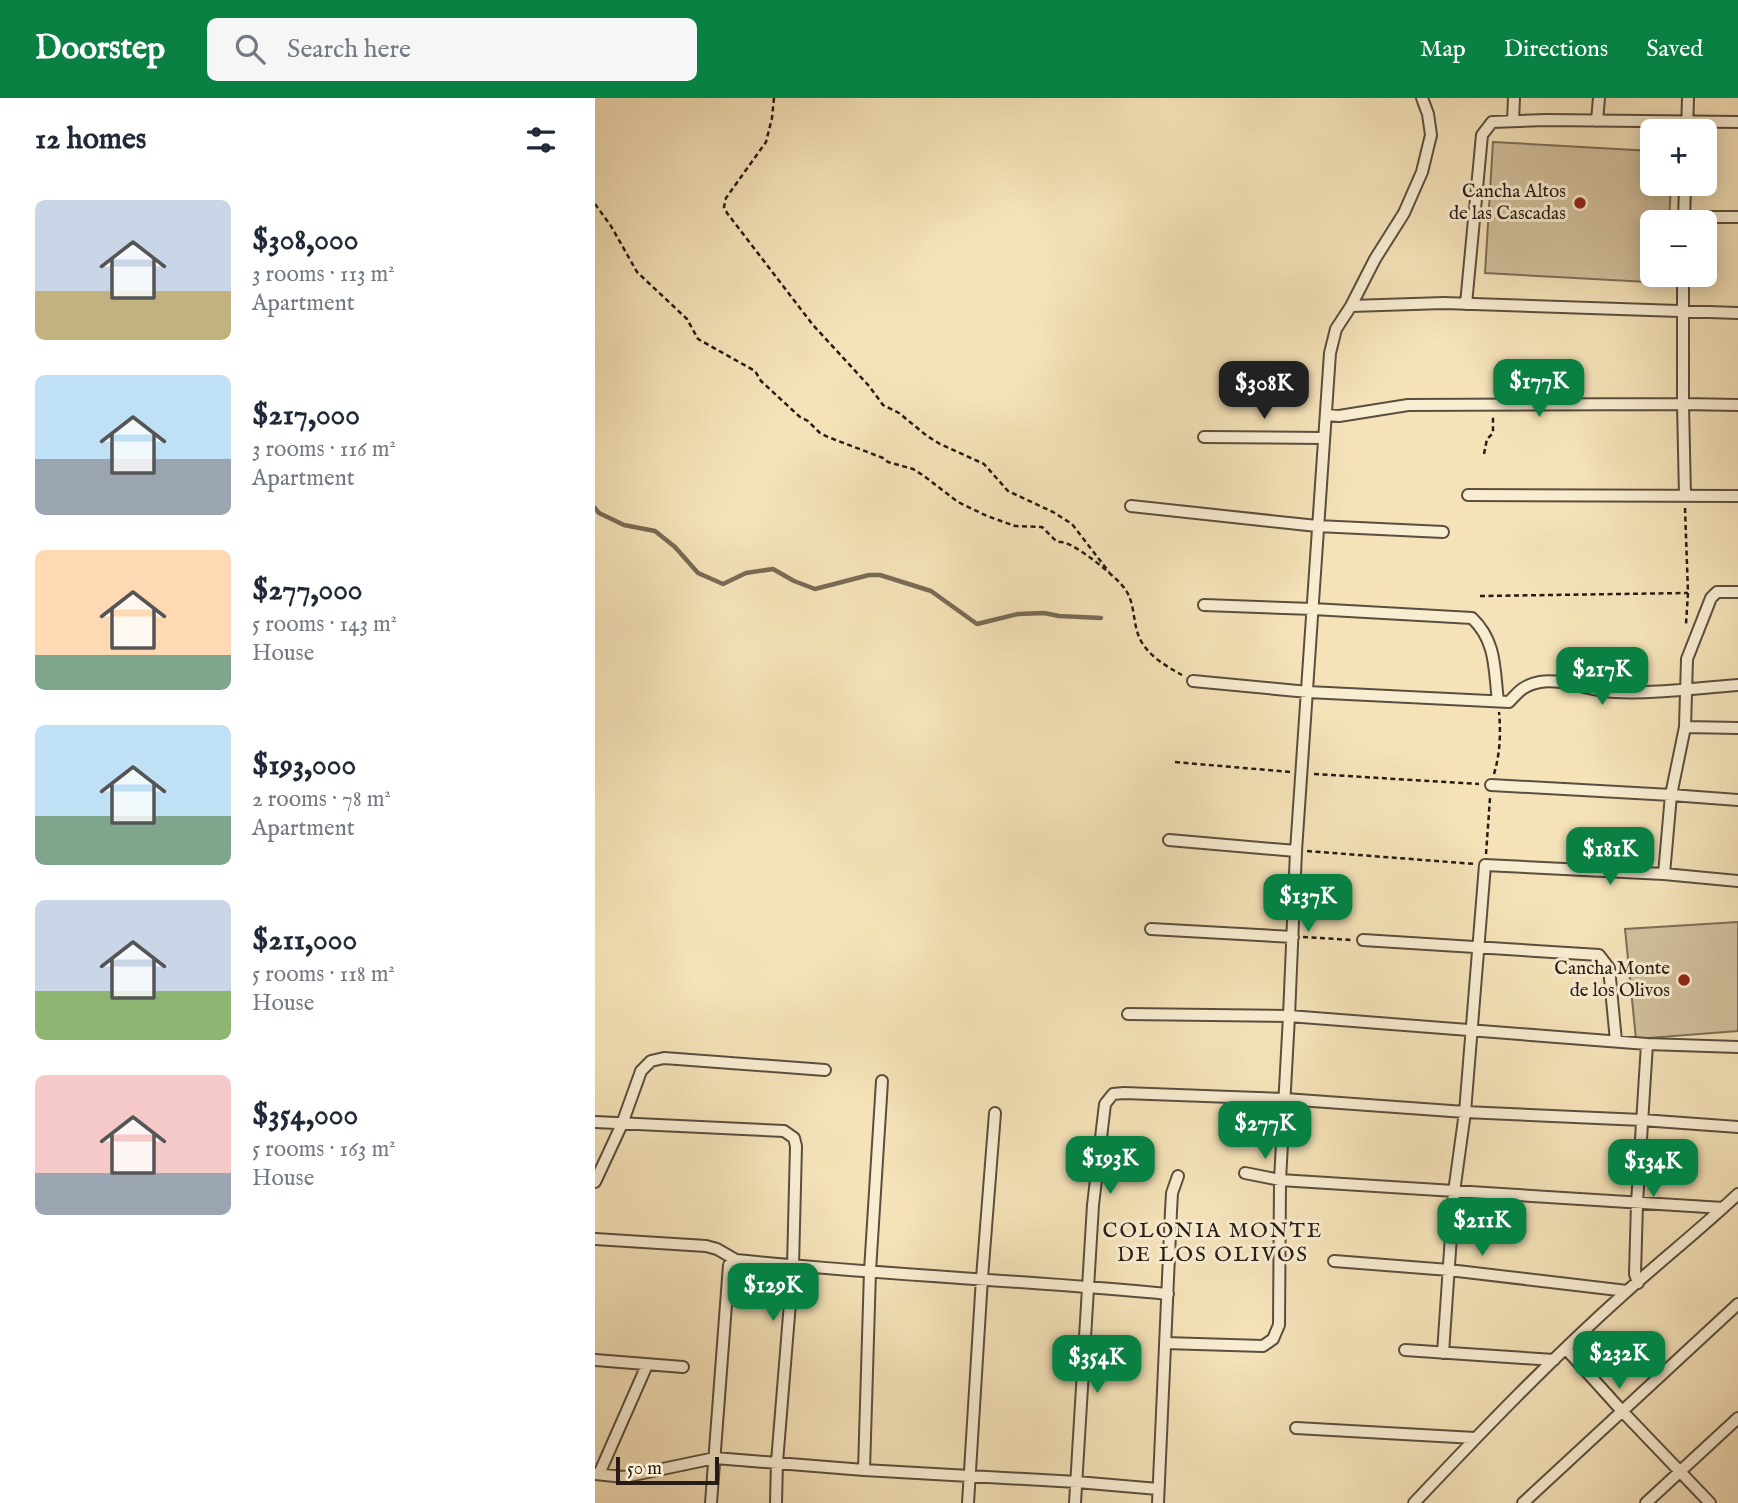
<!DOCTYPE html>
<meta charset="utf-8">
<style>
:root{--surface:#fff;--page:#f6f6f7;--text:#1f2937;--muted:#747a83;--accent:#0b8043}
body{margin:0;font-family:"IM FELL English",serif;background:var(--page);color:var(--text);height:100vh;display:flex;flex-direction:column;font-size:26px;white-space:nowrap}
*{box-sizing:border-box;margin:0}
p{font-size:23px;color:var(--muted)}
.icon{flex:none;width:38px;height:38px;fill:none;stroke:currentColor;stroke-width:2;stroke-linecap:round;stroke-linejoin:round}
.map{position:relative;flex:1;overflow:hidden}
.sheet{display:flex;flex-direction:column;background:var(--surface);width:595px}
.sheet>*{flex:none}
.tools{position:absolute;left:1045px;top:21px;display:grid;gap:14px}
.tools a{display:grid;place-items:center;width:77px;height:77px;border-radius:10px;background:var(--surface);box-shadow:0 4px 18px #0003;font-size:35px}
.scale{position:absolute;left:21px;bottom:18px;width:103px;box-sizing:border-box;padding-left:7px;border:4px solid #261c15;border-top:0;font-size:19px;line-height:24px;white-space:nowrap;color:#261c15;-webkit-text-stroke:5px #f8ecd1;paint-order:stroke}
.price{position:absolute;translate:-50% -60px;padding:0 16px;border-radius:14px;background:var(--accent);color:#fff;font-size:23px;line-height:46px;filter:drop-shadow(0 2px 4px #0008)}
.price::after{content:'';position:absolute;left:50%;top:42px;width:21px;height:16px;margin-left:-10px;background:inherit;clip-path:polygon(0 0,100% 0,50% 100%)}
.price.selected{background:#222;color:#fff}
ul{padding:0;list-style:none}
li{display:flex;align-items:center;gap:21px;height:175px;padding:0 35px}
li span{display:grid;place-items:center;flex:none;width:196px;height:140px;border-radius:10px;color:#555}
li>.icon{margin-inline-start:auto}
span .icon{width:84px;height:84px;fill:#fffc;stroke-width:1}
li b{font-size:30px}
h2{display:flex;justify-content:space-between;align-items:center;height:84px;padding:0 35px;font-size:30px}
header{display:flex;align-items:center;gap:42px;box-sizing:border-box;height:98px;padding:0 35px;background:var(--accent);color:#fff}
header strong{font-size:33px}
nav{display:flex;gap:38px;margin-inline-start:auto;font-size:24px}
.search{width:490px;height:63px;background:var(--page);display:flex;align-items:center;gap:18px;box-sizing:border-box;padding:0 24px;border-radius:10px;color:var(--muted);font-size:26px}
main{display:flex;flex:1;min-height:0}
.map>svg:first-child{display:block}
.green{fill:#d2c09c;stroke:#7c6e58;stroke-width:2}
.lines{fill:none;stroke-linecap:round;stroke-linejoin:round}
.stream{stroke:#786b56;stroke-width:4.5}
.minor-casing{stroke:#5a4e3e;stroke-width:14}
.path{stroke:#261c15;stroke-width:2.5;stroke-dasharray:5 3.5;stroke-linecap:butt}
.minor{stroke:#f8ecd1;stroke-width:10}
.poi-dot{fill:#8f2418;stroke:#f8ecd1;stroke-width:2.5}
.labels{text-anchor:middle;dominant-baseline:central;stroke-width:6;stroke-linejoin:round;paint-order:stroke}
.poi-label{font-size:19px;fill:#261c15;stroke:#f8ecd1;text-anchor:end}
.neighbourhood-label{font-size:21px;letter-spacing:2px;fill:#261c15;stroke:#f8ecd1}
</style>
<header>
<strong>Doorstep</strong>
<div class="search"><svg class="icon" aria-label="search" viewBox="0 0 24 24"><circle cx="10" cy="10" r="6"/><path d="M15 15l6 6"/></svg>Search here</div>
<nav><a>Map</a><a>Directions</a><a>Saved</a></nav>
</header>
<main>
<section class="sheet">
<h2>12 homes<svg class="icon" aria-label="filters" viewBox="0 0 24 24"><path d="M4 7h16M4 17h16"/><circle cx="9" cy="7" r="2"/><circle cx="15" cy="17" r="2"/></svg></h2>
<ul>
<li><span style="background:linear-gradient(#c9d6e8 65%,#c2b280 0)"><svg class="icon" aria-label="home" viewBox="0 0 24 24"><path d="M3 11l9-7 9 7M6 9v11h12V9"/></svg></span><div><b>$308,000</b><p>3 rooms · 113 m²</p><p>Apartment</p></div></li>
<li><span style="background:linear-gradient(#bfe0f5 60%,#9aa5b1 0)"><svg class="icon" aria-label="home" viewBox="0 0 24 24"><path d="M3 11l9-7 9 7M6 9v11h12V9"/></svg></span><div><b>$217,000</b><p>3 rooms · 116 m²</p><p>Apartment</p></div></li>
<li><span style="background:linear-gradient(#ffd9b3 75%,#7fa58c 0)"><svg class="icon" aria-label="home" viewBox="0 0 24 24"><path d="M3 11l9-7 9 7M6 9v11h12V9"/></svg></span><div><b>$277,000</b><p>5 rooms · 143 m²</p><p>House</p></div></li>
<li><span style="background:linear-gradient(#bfe0f5 65%,#7fa58c 0)"><svg class="icon" aria-label="home" viewBox="0 0 24 24"><path d="M3 11l9-7 9 7M6 9v11h12V9"/></svg></span><div><b>$193,000</b><p>2 rooms · 78 m²</p><p>Apartment</p></div></li>
<li><span style="background:linear-gradient(#c9d6e8 65%,#8fb573 0)"><svg class="icon" aria-label="home" viewBox="0 0 24 24"><path d="M3 11l9-7 9 7M6 9v11h12V9"/></svg></span><div><b>$211,000</b><p>5 rooms · 118 m²</p><p>House</p></div></li>
<li><span style="background:linear-gradient(#f6c9c9 70%,#9aa5b1 0)"><svg class="icon" aria-label="home" viewBox="0 0 24 24"><path d="M3 11l9-7 9 7M6 9v11h12V9"/></svg></span><div><b>$354,000</b><p>5 rooms · 163 m²</p><p>House</p></div></li>
</ul>
</section>
<div class="map">
<svg width="1143" height="1405" viewBox="0 0 1143 1405">
<rect width="100%" height="100%" fill="#f5e2b8"/>
<filter id="stains"><feTurbulence type="fractalNoise" baseFrequency=".00286" numOctaves="4"/><feColorMatrix values="0 0 0 0 .2 0 0 0 0 .09 0 0 0 0 .02 0 0 0 .5 -.17"/></filter>
<radialGradient id="worn" r=".72"><stop offset=".6" stop-color="#630" stop-opacity="0"/><stop offset="1" stop-color="#630" stop-opacity=".3"/></radialGradient>
<path class="green" d="M898 44 1057 53V86H1076L1074 124H1057V177H1072L1071 185 890 175Z
M1143 824V933L1041 941 1030 831Z"/>
<g class="lines">
<path class="stream" d="M0 410 4 415 29 427 60 433 80 449 103 475 128 486 151 475 178 471 199 483 220 491 274 477H285L336 493 382 526 423 516 449 515 464 518 506 520"/>
<g class="minor-casing">
<path id="minor" d="M918 23 919 0
M1002 23 1004 0
M1092 33 1093 0
M1090 119H1143
M1089 124 1090 86
M1088 177V306L1090 398
M871 206 887 37 897 24 951 22 1143 24
M756 208 849 205 1143 215
M731 317 744 318 813 307 1088 306 1143 307
M609 339 728 340
M873 397 1143 398
M536 408 722 428 848 434
M609 507 718 511 877 520C902 544 899 572 903 603
M598 583 713 594 914 604C924 593 929 587 945 584 967 580 995 593 1019 594 1061 596 1101 590 1143 587
M1090 629 1143 630
M896 687 1076 697 1143 702
M574 742 701 753
M1069 776 1076 697 1090 629 1092 561 1116 500 1122 494H1143
M556 831 698 839
M768 842 1004 857 1014 870 1021 943
M533 916 694 918 1052 946 1143 949
M0 1024 189 1033 199 1040 201 1048 198 1168 182 1364 181 1405
M650 1075 685 1082 1128 1110
M0 1084 27 1026 46 973 56 963 69 960 230 972
M0 1141 111 1148 122 1151 141 1162
M739 1163 854 1172 1032 1193
M1043 1185 1040 1176 1042 1105 1052 946
M570 1245 668 1248 678 1241 684 1227 685 1082 694 918 701 753 735 255 741 231 756 208 780 161 809 115 827 74 836 37 833 16 827 0
M971 1251 1027 1313 1115 1405
M810 1252 959 1262
M848 1255 859 1094 870 1014 890 767 1069 776 1143 783
M0 1262 88 1269
M701 1330 880 1340
M269 1372 275 1173 287 983
M0 1376 29 1379 120 1360 269 1372 482 1384 563 1391
M4 1376 52 1267
M116 1405 134 1167 141 1162C285 1177 429 1182 573 1196
M373 1405 387 1180 400 1015
M480 1405 498 1107 510 1006 518 996 529 995 690 1001 870 1014 1047 1022 1143 1029
M563 1405 576 1113 577 1095 583 1078
M819 1405C887 1333 956 1261 1031 1194 1068 1161 1107 1130 1143 1096
M928 1405 1143 1206
M1051 1405 1143 1320"/>
</g>
<path class="path" d="M179 0 177 20 171 44 131 100 129 109 132 115 218 227 274 288 288 307 304 315 332 338 345 346 389 366 413 393 458 414 477 426 514 474
M0 106 16 128 42 174 92 221 103 241 160 273 166 283 205 319 213 323 225 335 233 339 288 360 293 364 318 371 329 378 363 404 392 418 420 428 447 429 461 443C463 444 469 444 471 445 485 450 522 479 530 491 541 506 537 527 546 543 555 559 571 568 587 577
M889 356 892 341 898 335V319
M1090 410 1093 495 1091 526
M885 498 1093 495
M580 664 695 674
M719 676 884 686
M899 676C905 656 906 635 904 614
M712 753 880 766
M891 756 895 700
M708 839 757 842"/>
<use href="#minor" class="minor"/>
</g>
<g class="poi-dot">
<circle cx="985" cy="105" r="7"/>
<circle cx="1089" cy="882" r="7"/>
</g>
<g class="labels">
<g class="poi-label">
<text x="971" y="94">Cancha Altos<tspan x="971" dy="22">de las Cascadas</tspan></text>
<text x="1075" y="871">Cancha Monte<tspan x="1075" dy="22">de los Olivos</tspan></text>
</g>
<g class="neighbourhood-label">
<text x="618" y="1133">COLONIA MONTE<tspan x="618" dy="24">DE LOS OLIVOS</tspan></text>
</g>
</g>
<rect width="100%" height="100%" filter="url(#stains)"/>
<rect width="100%" height="100%" fill="url(#worn)"/>
</svg>
<div class="tools">
<a>+</a>
<a>−</a>
</div>
<div class="scale">50 m</div>
<b class="price" style="left:944px;top:321px">$177K</b>
<b class="price selected" style="left:669px;top:323px">$308K</b>
<b class="price" style="left:1007px;top:609px">$217K</b>
<b class="price" style="left:1015px;top:789px">$181K</b>
<b class="price" style="left:713px;top:836px">$137K</b>
<b class="price" style="left:670px;top:1063px">$277K</b>
<b class="price" style="left:515px;top:1098px">$193K</b>
<b class="price" style="left:1058px;top:1101px">$134K</b>
<b class="price" style="left:887px;top:1160px">$211K</b>
<b class="price" style="left:178px;top:1225px">$129K</b>
<b class="price" style="left:1024px;top:1293px">$232K</b>
<b class="price" style="left:502px;top:1297px">$354K</b>
</div>
</main>
